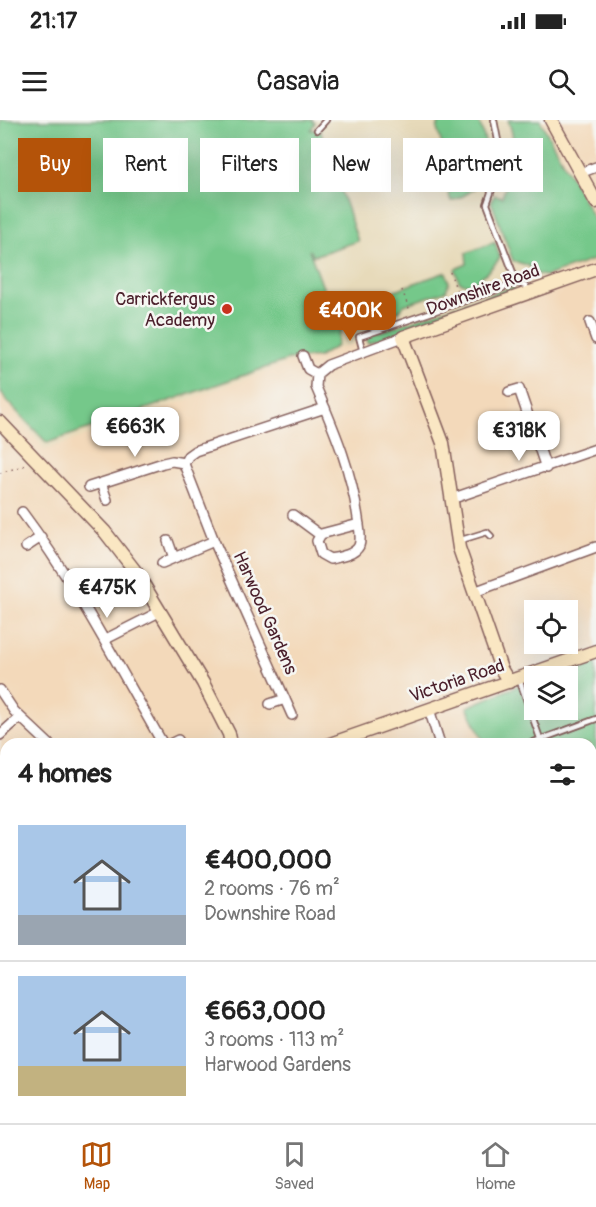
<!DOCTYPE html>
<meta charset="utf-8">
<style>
:root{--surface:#fff;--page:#f2f2f2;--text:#222;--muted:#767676;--line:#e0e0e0;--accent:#b45309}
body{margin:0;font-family:Pangolin,sans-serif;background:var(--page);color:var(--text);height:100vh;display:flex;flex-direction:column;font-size:22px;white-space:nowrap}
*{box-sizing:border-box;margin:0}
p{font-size:20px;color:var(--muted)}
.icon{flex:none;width:33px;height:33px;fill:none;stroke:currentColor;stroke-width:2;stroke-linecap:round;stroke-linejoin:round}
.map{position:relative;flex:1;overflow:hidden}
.sheet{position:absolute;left:0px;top:618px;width:597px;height:386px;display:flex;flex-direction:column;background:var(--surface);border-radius:18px 18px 0 0;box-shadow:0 6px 24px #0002}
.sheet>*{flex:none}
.guide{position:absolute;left:18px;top:18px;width:561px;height:54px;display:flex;gap:12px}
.fabs{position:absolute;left:524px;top:480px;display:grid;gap:12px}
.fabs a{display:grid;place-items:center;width:54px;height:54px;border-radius:0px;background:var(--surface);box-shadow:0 6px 24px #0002;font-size:30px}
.price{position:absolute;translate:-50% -51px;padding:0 14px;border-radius:12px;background:#fff;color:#222;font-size:20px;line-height:39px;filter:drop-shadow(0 2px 3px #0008)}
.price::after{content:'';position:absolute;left:50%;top:36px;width:18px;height:14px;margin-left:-9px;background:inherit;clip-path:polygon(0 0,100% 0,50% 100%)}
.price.active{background:var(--accent);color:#fff}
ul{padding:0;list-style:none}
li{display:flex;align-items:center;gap:18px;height:150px;padding:0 18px}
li+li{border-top:2px solid var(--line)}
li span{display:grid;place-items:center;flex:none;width:168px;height:120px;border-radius:0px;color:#555}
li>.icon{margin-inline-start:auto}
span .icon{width:72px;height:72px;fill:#fffc;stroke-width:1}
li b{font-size:26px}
h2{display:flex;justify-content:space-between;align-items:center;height:72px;padding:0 18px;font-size:26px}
.chip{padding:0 21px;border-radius:0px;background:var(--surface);box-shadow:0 6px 24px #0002;font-size:21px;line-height:54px}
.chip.active{background:var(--accent);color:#fff}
.status{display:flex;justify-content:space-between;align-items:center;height:42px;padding:0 30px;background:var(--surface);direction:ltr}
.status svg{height:16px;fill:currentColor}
header{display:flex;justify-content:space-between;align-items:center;height:78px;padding:0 18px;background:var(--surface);font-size:27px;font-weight:600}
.menu{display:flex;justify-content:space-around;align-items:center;height:84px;border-top:2px solid var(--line);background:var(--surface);font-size:16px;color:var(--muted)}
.menu a{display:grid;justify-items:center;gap:3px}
.menu .active{color:var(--accent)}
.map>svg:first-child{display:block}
.built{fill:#e7daba}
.green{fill:#75c88a;stroke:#60745a;stroke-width:1.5}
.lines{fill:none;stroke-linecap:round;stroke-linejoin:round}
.lane-casing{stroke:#85605d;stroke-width:8}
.street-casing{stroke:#85605d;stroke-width:12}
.secondary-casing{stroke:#85605d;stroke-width:15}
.path{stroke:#85605d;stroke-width:1.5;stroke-dasharray:1.5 4.5;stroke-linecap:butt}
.lane{stroke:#fff;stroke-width:4.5}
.street{stroke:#fff;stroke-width:9}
.secondary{stroke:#fae7c3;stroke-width:12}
.poi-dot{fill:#c8321e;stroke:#f6f6f2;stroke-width:2}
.labels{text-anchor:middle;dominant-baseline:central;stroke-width:5;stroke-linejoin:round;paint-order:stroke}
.street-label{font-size:18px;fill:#4a1f2b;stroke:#f6f6f2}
.poi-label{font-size:18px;fill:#4a1f2b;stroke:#f6f6f2;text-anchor:end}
</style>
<div class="status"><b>21:17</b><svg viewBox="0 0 49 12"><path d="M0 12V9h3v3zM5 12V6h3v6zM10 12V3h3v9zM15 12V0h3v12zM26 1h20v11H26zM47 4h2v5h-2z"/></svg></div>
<header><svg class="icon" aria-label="menu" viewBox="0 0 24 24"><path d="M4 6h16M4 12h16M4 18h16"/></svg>Casavia<svg class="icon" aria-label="search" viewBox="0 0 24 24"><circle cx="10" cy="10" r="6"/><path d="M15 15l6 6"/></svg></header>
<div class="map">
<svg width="596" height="1003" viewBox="0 0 596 1003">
<rect width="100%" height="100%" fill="#f6f6f2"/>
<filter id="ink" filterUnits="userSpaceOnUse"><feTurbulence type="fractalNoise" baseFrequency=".0167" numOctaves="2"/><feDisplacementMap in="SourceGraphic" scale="12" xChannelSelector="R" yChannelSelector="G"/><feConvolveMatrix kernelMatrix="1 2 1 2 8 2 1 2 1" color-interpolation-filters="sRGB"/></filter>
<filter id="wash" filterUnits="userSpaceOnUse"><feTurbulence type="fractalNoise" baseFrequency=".008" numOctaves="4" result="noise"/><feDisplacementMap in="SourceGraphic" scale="24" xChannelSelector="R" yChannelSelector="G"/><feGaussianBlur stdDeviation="1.35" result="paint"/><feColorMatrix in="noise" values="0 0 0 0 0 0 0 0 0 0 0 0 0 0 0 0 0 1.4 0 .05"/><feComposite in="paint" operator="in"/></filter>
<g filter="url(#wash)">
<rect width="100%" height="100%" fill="#f3d9ba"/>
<path class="built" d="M0 0H540L596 102V139L360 222 293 242 45 330 0 275Z
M6 737V998H355L339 1003H0V739Z"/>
<path class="green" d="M0 0H312L315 3 311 10H320L358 121 313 136 309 130 331 189 347 182 349 186 352 185 354 192C343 203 339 211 337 226L319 237 288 240 47 323 6 280 0 270Z
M440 0H478C493 36 493 67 451 81L437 38 445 34 437 9Z
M508 0H540L596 103V139L546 156 539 155 527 145 513 141 491 81 495 75 502 77C512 51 519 27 508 0Z
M495 122 500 138C491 149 481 160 468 165L459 162 455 149 467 144 466 133Z
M446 152 449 162 446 171 404 185 399 191 387 193 373 188 362 189 359 183Z
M510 168H514L515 171 368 223 366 217 370 215Z
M596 539V906L591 895V624H485L467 587 534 559V590H567V556H543Z
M163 998H244L246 1003H165Z"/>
</g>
<g filter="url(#ink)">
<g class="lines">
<g class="lane-casing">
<path id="lane" d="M494 0 502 41 487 84 517 163
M317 10 326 0
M363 232 359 217 517 163 525 166 530 171
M458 421 487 412 491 416
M519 559 542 624
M528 624 596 599
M591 758 596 771
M0 802 6 801
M0 1000 2 1003"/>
</g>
<g class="street-casing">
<path id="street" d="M580 53 596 47
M590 202 596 219
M303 236 308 249 317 254
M317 254 316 267C335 312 351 349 358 398 359 407 362 418 359 426 354 435 340 437 330 439L321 434 317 421 321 414 359 404
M317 254 328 245 403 217
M509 272 519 269 546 348
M101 363 107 380
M89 367 163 343 172 341 184 343
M451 379 596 329
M22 392C76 464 118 546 163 624
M293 395 320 415
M168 421 174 438
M26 427 41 417
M162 443 214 421
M474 472 596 427
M104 520 161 491
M0 570 14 591 49 624
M270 584 285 579
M429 589 440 624
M292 595 214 421 184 344 188 336 195 331 325 288
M0 615 20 597
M170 624 178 620
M0 741 6 746
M591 978 596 977
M561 998V1003
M493 1003 502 998"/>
</g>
<g class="secondary-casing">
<path id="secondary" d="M551 0 596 82
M0 302 105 412 136 452 203 563 229 614 231 624
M509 562 501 549 459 428 443 323 403 217 596 149
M330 624 596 531
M419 998 421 1003"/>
</g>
<path class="path" d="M450 152 458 174
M402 170 410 191
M0 353 26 345"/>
<use href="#lane" class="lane"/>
<use href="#street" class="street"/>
<use href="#secondary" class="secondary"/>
</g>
</g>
<circle class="poi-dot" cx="227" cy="189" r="6"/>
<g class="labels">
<g class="street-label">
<text transform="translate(483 170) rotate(-20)">Downshire Road</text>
<text transform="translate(265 493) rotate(66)">Harwood Gardens</text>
<text transform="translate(457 561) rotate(-19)">Victoria Road</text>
</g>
<g class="poi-label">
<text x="215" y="179">Carrickfergus<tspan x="215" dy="21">Academy</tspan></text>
</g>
</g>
</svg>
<div class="fabs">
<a><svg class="icon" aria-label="locate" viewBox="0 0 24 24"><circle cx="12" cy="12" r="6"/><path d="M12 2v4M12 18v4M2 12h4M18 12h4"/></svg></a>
<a><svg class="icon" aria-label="layers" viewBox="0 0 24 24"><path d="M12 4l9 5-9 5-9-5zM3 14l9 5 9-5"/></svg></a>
</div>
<b class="price active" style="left:350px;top:222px">€400K</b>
<b class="price" style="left:135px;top:338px">€663K</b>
<b class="price" style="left:519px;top:342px">€318K</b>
<b class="price" style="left:107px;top:499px">€475K</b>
<div class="guide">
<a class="chip active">Buy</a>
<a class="chip">Rent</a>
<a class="chip">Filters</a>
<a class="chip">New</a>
<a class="chip">Apartment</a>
</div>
<section class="sheet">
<h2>4 homes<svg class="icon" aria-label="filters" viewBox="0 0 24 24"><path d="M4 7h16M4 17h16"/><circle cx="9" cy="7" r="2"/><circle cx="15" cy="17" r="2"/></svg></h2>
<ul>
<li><span style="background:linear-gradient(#a9c7e8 75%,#9aa5b1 0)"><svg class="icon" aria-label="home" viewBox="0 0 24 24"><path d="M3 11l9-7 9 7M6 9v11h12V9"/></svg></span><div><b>€400,000</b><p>2 rooms · 76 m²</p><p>Downshire Road</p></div></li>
<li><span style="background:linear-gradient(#a9c7e8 75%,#c2b280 0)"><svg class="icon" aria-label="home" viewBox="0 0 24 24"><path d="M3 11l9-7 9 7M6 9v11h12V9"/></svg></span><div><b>€663,000</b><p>3 rooms · 113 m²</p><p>Harwood Gardens</p></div></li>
</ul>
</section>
</div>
<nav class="menu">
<a class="active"><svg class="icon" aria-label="map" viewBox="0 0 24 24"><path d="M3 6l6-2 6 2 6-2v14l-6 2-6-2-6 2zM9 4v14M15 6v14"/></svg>Map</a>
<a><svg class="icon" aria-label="saved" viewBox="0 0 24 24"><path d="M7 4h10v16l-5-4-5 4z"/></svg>Saved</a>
<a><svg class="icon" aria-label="home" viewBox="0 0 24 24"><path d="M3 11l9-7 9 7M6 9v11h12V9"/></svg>Home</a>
</nav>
